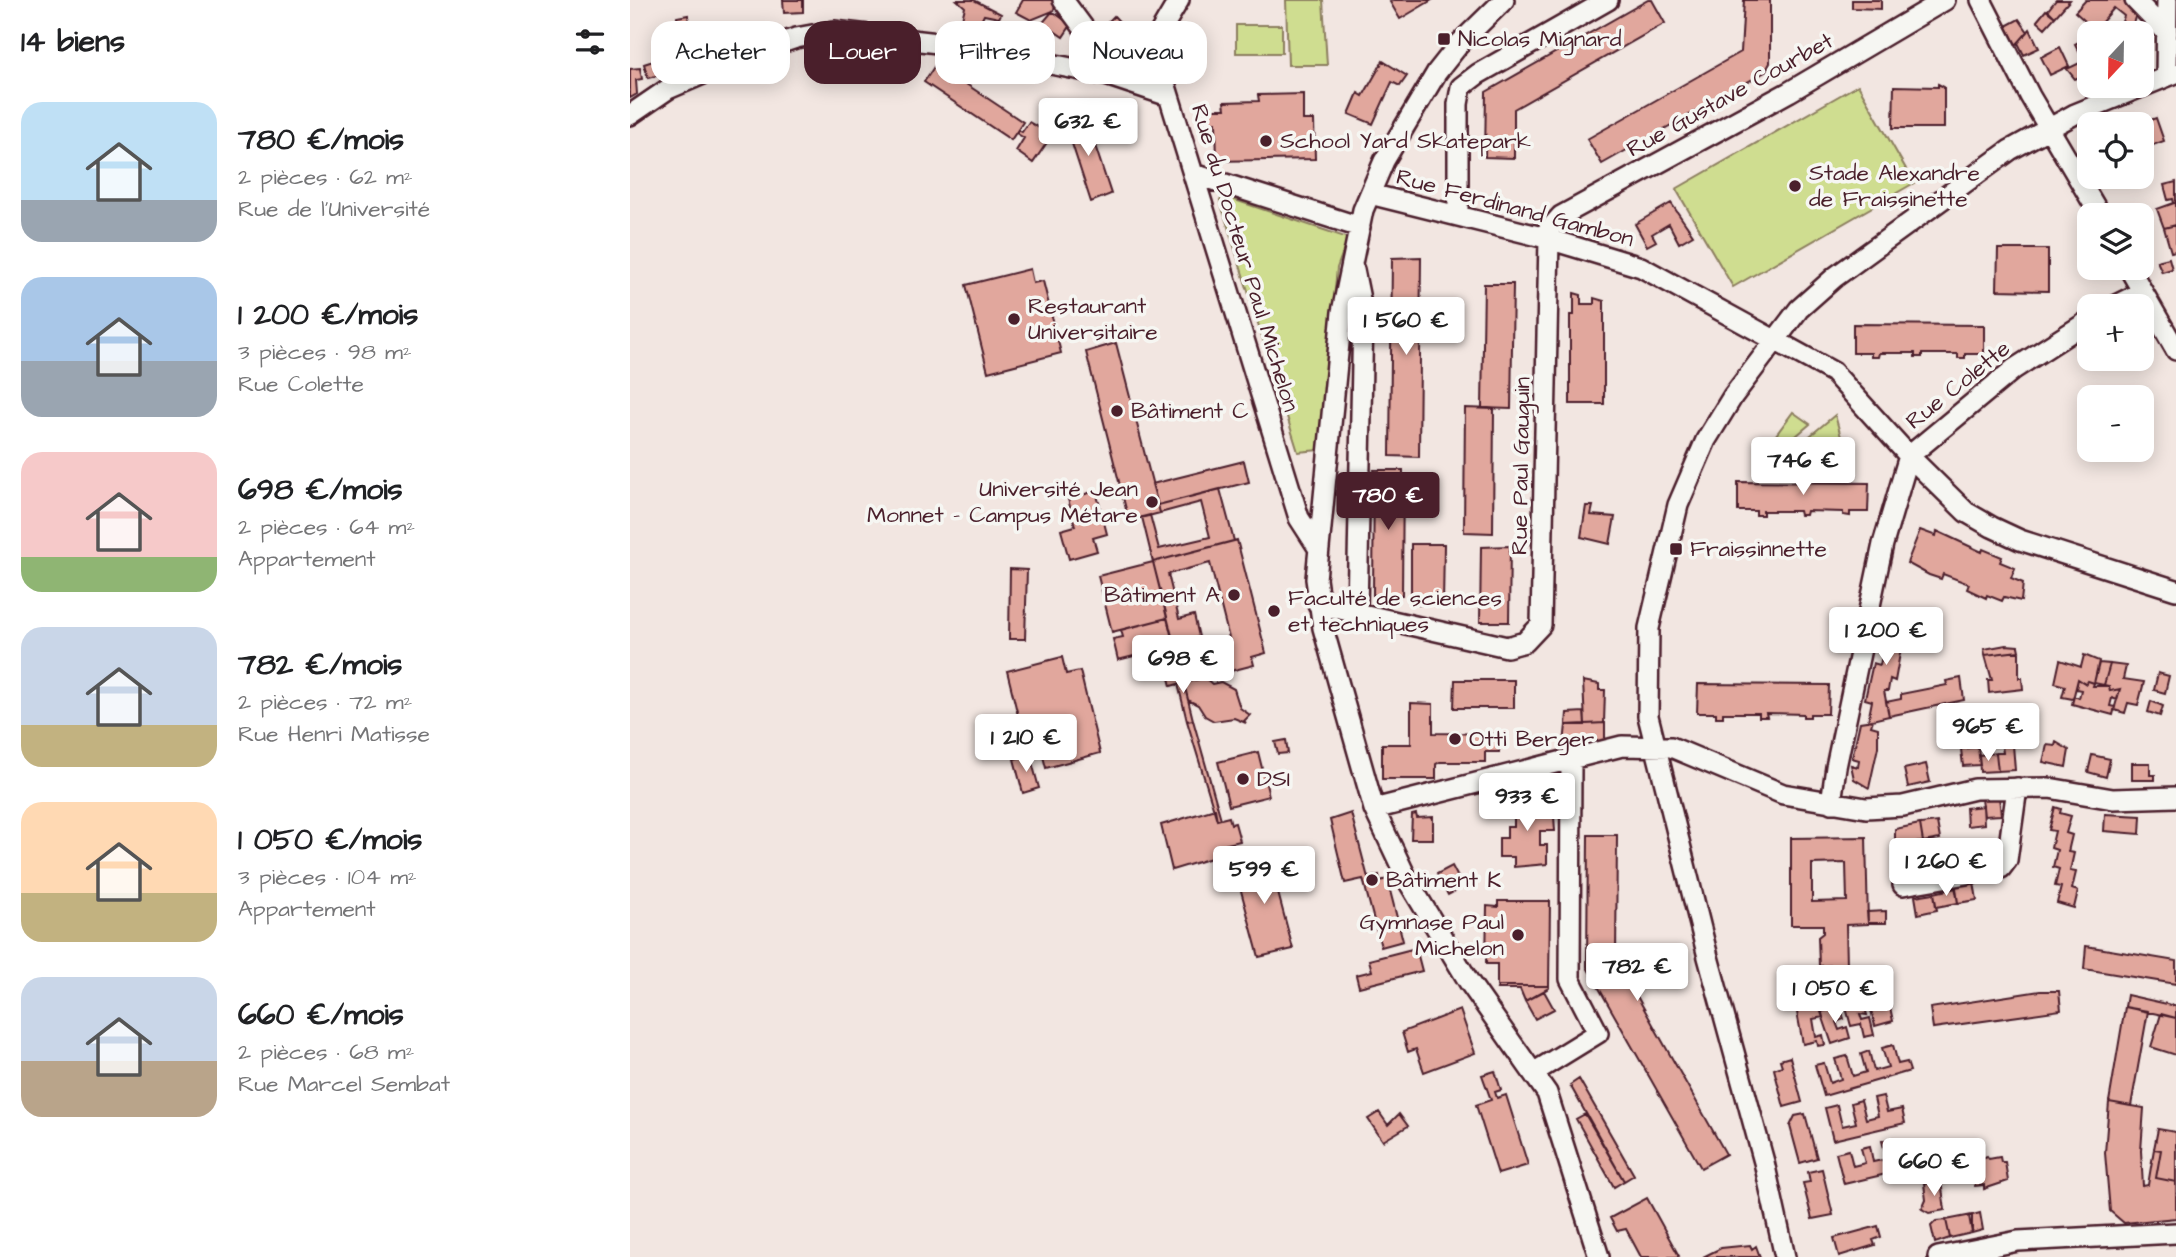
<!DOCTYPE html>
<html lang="fr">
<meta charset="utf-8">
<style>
:root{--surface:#fff;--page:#f2f2f2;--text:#202124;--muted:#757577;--accent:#4a1f2b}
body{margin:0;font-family:"Architects Daughter",sans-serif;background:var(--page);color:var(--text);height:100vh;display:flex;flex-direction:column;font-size:26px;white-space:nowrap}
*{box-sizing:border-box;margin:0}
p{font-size:23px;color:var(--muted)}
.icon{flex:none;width:38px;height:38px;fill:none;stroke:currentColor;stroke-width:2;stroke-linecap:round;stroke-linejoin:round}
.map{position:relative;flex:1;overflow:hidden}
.panel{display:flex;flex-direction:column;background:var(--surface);width:630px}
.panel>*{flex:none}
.top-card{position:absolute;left:21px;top:21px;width:665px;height:63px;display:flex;gap:14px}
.needle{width:46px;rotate:202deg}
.tools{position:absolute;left:1447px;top:21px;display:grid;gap:14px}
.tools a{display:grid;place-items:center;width:77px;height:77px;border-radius:14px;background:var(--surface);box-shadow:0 4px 18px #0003;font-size:35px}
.price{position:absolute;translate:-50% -60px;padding:0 16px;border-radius:7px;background:#fff;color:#222;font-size:23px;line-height:46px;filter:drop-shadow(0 2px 4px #0008)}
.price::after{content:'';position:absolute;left:50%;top:42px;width:21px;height:16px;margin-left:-10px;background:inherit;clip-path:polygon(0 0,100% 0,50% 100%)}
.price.on{background:var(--accent);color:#fff}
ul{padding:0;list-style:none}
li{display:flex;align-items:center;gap:21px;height:175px;padding:0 21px}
li span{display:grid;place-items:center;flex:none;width:196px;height:140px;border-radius:21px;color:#555}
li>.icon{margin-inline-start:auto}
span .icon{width:84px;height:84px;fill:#fffc;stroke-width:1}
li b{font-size:30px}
h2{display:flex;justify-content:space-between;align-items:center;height:84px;padding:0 21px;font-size:30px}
.pill{padding:0 24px;border-radius:21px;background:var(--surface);box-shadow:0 4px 18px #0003;font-size:24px;line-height:63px}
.pill.on{background:var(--accent);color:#fff}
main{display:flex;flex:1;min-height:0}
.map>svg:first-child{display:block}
.green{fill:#cfdd90;stroke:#8c7e5e;stroke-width:2}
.building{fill:#e1a79d;stroke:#4a1f2b;stroke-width:2;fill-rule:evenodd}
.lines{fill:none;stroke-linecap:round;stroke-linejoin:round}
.minor-casing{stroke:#4a1f2b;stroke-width:24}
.minor{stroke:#f6f6f2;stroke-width:19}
.poi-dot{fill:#4a1f2b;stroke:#f6f6f2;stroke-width:2.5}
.labels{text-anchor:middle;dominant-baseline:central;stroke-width:7;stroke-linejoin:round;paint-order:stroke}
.poi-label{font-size:23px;fill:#4a1f2b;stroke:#f6f6f2;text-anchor:start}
.street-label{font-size:23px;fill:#4a1f2b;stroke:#f6f6f2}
</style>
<main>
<section class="panel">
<h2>14 biens<svg class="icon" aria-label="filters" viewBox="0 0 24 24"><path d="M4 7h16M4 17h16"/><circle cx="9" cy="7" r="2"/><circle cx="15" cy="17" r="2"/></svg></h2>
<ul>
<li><span style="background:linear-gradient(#bfe0f5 70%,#9aa5b1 0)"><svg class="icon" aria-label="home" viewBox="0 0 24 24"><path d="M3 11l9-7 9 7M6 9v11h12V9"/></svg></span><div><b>780 €/mois</b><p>2 pièces · 62 m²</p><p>Rue de l'Université</p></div></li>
<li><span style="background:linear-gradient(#a9c7e8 60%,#9aa5b1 0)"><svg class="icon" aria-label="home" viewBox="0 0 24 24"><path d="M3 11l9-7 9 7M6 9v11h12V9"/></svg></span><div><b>1 200 €/mois</b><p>3 pièces · 98 m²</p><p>Rue Colette</p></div></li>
<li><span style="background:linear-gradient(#f6c9c9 75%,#8fb573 0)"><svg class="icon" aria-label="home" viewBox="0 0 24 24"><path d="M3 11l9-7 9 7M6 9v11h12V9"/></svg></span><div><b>698 €/mois</b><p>2 pièces · 64 m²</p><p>Appartement</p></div></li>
<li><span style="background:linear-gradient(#c9d6e8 70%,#c2b280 0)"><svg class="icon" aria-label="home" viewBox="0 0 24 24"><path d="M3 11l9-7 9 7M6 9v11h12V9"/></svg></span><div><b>782 €/mois</b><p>2 pièces · 72 m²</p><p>Rue Henri Matisse</p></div></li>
<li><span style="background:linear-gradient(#ffd9b3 65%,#c2b280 0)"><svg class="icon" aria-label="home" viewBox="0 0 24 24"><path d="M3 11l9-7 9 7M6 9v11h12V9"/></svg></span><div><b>1 050 €/mois</b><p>3 pièces · 104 m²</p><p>Appartement</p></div></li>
<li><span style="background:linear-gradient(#c9d6e8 60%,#b9a48a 0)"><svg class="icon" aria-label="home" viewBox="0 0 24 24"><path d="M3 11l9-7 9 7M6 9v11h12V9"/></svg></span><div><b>660 €/mois</b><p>2 pièces · 68 m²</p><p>Rue Marcel Sembat</p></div></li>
</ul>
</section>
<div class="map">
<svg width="1546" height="1257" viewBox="0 0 1546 1257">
<rect width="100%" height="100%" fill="#f2e6e1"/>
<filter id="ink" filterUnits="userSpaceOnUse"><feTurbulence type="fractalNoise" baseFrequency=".0143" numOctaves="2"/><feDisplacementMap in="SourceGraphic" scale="14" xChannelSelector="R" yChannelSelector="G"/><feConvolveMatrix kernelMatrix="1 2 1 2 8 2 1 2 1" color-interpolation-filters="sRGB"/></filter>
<g filter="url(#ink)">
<path class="green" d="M656 0H693L697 65H658Z
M606 25H652V53H606Z
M1228 85 1284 183 1103 287 1046 189Z
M593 196 718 238 707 268 689 450 668 452 590 201Z
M1163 412 1180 424 1159 442 1146 435Z
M1205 415 1213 444 1210 455 1163 450Z"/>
<path class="building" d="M153 0H173V12L154 13Z
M327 0H344L371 14 369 18 354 15 345 33 330 27 335 7Z
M393 0H422L427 3 423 11 401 20 386 12Z
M764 0H802L770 19 760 2Z
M1018 0H1022L1035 23 884 109V158L855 157 856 92Z
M1114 0H1140V63L1135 72 972 164 957 139 1111 52Z
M1222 0H1251V9L1222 8Z
M1426 0H1440L1425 17 1418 10Z
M1456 0H1495L1507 11 1500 33H1488L1494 16 1484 8 1465 30 1445 12Z
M1416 10 1425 17 1415 28 1407 21Z
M421 13H425L441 25 433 37 424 31 421 36 409 27Z
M58 15 62 45 54 46 55 53 42 55 40 46 32 47 30 29H34V25L47 23V17Z
M484 16 497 30 490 36 478 22Z
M1389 19 1398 32 1386 45 1376 26Z
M478 22 490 36 484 41 471 27Z
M1400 29 1409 48 1394 55 1388 43Z
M1456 38 1460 45V72L1445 79 1437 69 1454 61 1445 44Z
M1430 47 1439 66 1420 75 1411 57Z
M23 61 28 63 30 75 18 78 14 64Z
M753 61 777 76 770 86 762 82 743 124 719 114 728 93 733 96Z
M306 64 393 122 381 140 294 82Z
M10 68 12 79 6 80 7 94 0 98V69Z
M1308 84 1314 87V128H1263L1264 86 1308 87Z
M673 94V120H684L685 159 587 161 586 122 577 123V109H595L594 102 629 101 628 95Z
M455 115 481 194 461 202 435 122Z
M1526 118 1534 141 1512 149V124H1509Z
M399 122 413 130 417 127 423 133 436 128 438 132 418 141 403 163 386 151 394 138 386 133 388 130 392 132Z
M1546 182V225L1534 228 1527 209 1544 203 1543 199 1538 200 1534 185Z
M1041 203 1063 235 1049 243 1039 224 1022 234 1026 241 1017 246 1005 224Z
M1546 225V251L1541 252 1534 228Z
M1368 249H1418V291L1367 290Z
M791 257 789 457 760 456 762 258Z
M1539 258 1542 269 1532 272 1527 261Z
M400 269 403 283 413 281 431 353 358 372 336 285Z
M854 284H883L881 409 852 408Z
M944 293 951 295V304H964V298L974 301V404H940V315H944Z
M1223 324 1354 325V354H1335V358H1328V354H1292V357H1285V353H1249L1248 357H1241V353H1223Z
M486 343 530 513 499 521 456 352Z
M835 408 864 409 863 533 834 532Z
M614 461 619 482 528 505 522 484Z
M744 470H773L772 595H743Z
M1108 482 1239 483 1238 512H1220V516L1213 515V512L1177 511 1176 515H1170L1169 511H1133V515H1126V511H1108Z
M590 489 604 541 523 562 512 517 520 515 529 549 580 537 571 502 530 513 528 505Z
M466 491 477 534 463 538 467 551 439 559 431 530 445 526 438 499Z
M956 506H963L961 515 985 517 980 544 951 537Z
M1290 530 1306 536 1307 531 1352 552 1353 549 1372 557 1370 562 1385 568 1381 578 1393 583 1391 601 1374 597 1372 601 1357 595 1356 598 1337 589 1339 584 1313 574 1311 579 1299 575 1277 563Z
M607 540 636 653 622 657 624 665 554 683 523 562ZM580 563 601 646 558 657 554 641 569 637 564 615 549 619 538 574Z
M781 544H814L813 605H781Z
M880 546 879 622H850L851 547Z
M523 562 537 618 482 632 468 576Z
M380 569 397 570 395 639H379Z
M1262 610 1277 615 1265 681 1260 679 1258 691H1254L1259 716 1238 721 1242 701 1235 699 1243 663 1250 665Z
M537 618 544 646 488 660 483 639 493 637 491 630Z
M1376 645 1388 646 1389 651 1355 655 1354 649Z
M1389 651V678H1392L1393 689 1359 693 1358 680H1362L1355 655Z
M1454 655 1469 661 1464 683 1458 681 1456 684 1448 679 1443 699 1432 697 1435 686 1425 683 1430 660 1451 667Z
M432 657 436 674 450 671 470 753 416 768 406 729 392 732 377 671Z
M1469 663 1480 664 1474 685 1464 683Z
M1480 664 1496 666 1493 679 1514 682 1508 705 1498 703 1495 713 1484 710 1490 689 1480 691 1479 686 1474 685Z
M1528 673 1539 676 1535 693 1524 690Z
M552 675 563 720 557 721 548 684 541 686 539 678Z
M574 677 582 684 591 682 604 689 610 708 620 715 614 721 616 723 604 718 584 721 575 716 568 705 558 700 554 683Z
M1331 678 1334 700 1259 716 1256 702 1271 699V694L1317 685 1316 681Z
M1448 679 1456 684 1458 681 1464 683 1463 686H1479L1480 691 1490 689 1487 700 1482 698 1480 706 1485 707 1483 715 1442 704 1444 696 1449 698 1451 690 1446 689Z
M825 680H884V708H824Z
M953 681 969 684V690H975L974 723 955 724Z
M1068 684 1199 685 1198 714H1180V717H1173V714L1136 713 1137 717H1129V713H1093V717H1086V713H1067Z
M1521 701 1533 706 1530 716 1518 712Z
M781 703 803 704V733L870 734 869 752H855V762H810L806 764V779H752V744H781Z
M954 712 955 725H936L937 713Z
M563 720 591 819 587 820 557 721Z
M1243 720 1241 726 1248 728V747L1239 788 1224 779 1221 765 1228 767 1229 760 1222 758 1230 722Z
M975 723V741L933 753 936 725Z
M656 740 658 753 648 754 645 742Z
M1426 742 1439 750 1436 767 1413 762 1417 745 1425 746Z
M1383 745 1385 770 1368 771 1366 753H1373L1372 746Z
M1348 747 1350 765 1333 766 1331 749Z
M628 752 639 796 599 806 588 762Z
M1366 753 1368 771 1350 772 1349 755Z
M400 755 409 788 393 793 384 759Z
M1462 755 1480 759 1476 777 1458 772Z
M1502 763H1520V775H1525V780H1502Z
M1296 764 1300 782 1278 787 1274 769Z
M884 794H910V816H924L925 831H910V845H917V864L884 867V857H869V838H877V827H884Z
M1369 797 1371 815 1354 816 1352 798Z
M1353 806 1354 824 1337 826 1336 808Z
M1425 807 1431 809 1430 813 1441 816 1436 833 1442 835 1438 852 1444 853 1440 871 1446 872 1442 889 1448 891 1444 908 1427 903 1431 887 1425 886 1429 869 1423 867 1427 850 1421 848 1425 831 1419 830Z
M585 809 587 820 599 817 601 824 605 823 610 841 585 847 588 856 542 870 531 825Z
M721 813 738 878 749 875 750 881 757 879 773 941 751 947 733 879 715 883 700 820Z
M786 814 787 818 803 817V839H781L782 815Z
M1475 814 1511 816 1510 834 1474 831Z
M1307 822 1310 839 1293 842 1290 824Z
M1290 824 1293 842 1265 845V829Z
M958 835H987L986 959 1096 1154 1071 1168 957 967Z
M1236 837 1238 924 1216 925 1217 965 1189 966 1188 937 1193 933V925H1161V838ZM1216 863 1217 901 1182 902V864Z
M638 855 663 949 629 957 604 865Z
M822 866 833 887 818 895 807 874Z
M1344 882 1347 900 1328 903 1325 886Z
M1326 888 1328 903 1306 907 1304 893Z
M1304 893 1307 910 1288 914 1285 896Z
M868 901H920L919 986H867V964H856L857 906 868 907Z
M1256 911V923H1238L1237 912Z
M1456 946 1546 961V984L1454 969Z
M786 948 792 971 729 987 726 975 742 971 739 960Z
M868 986H919V988L895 1001 890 989H867Z
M914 991 924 1009 905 1019 895 1001Z
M1410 991H1429L1431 1010 1303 1028 1300 1008Z
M1497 995 1546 1006V1018L1495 1007Z
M1258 998 1263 1021 1245 1026 1239 1002Z
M1233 1000 1237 1015 1230 1014 1232 1020 1240 1018 1244 1035 1234 1037 1231 1024 1221 1026 1215 1004Z
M1189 1002 1193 1017 1183 1019 1186 1037 1193 1035 1195 1045 1188 1046 1187 1041 1173 1044 1166 1007Z
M1210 1006 1214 1019 1206 1022 1209 1030 1217 1027 1220 1038 1202 1044 1191 1012Z
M1495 1007 1518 1011 1501 1106 1479 1102Z
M830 1010 845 1053 794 1072 786 1049 778 1052 772 1032Z
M1531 1014 1546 1018V1055L1521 1047Z
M1263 1045 1268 1064 1277 1062 1280 1071 1194 1096 1185 1065 1194 1063 1200 1083 1211 1079 1205 1059 1217 1056 1223 1076 1236 1072 1231 1054 1239 1051 1244 1071 1258 1067 1252 1048Z
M1160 1057 1172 1102 1154 1107 1144 1069 1152 1066 1150 1060Z
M865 1071 871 1090 865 1092 867 1098 876 1095 898 1165 868 1174 846 1105 861 1100 852 1075Z
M949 1079 1004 1175 994 1181 940 1085Z
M1253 1096 1257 1112 1272 1109 1275 1123 1203 1140 1195 1108 1207 1105 1212 1126 1226 1123 1221 1103 1231 1100 1236 1119 1248 1116 1244 1098Z
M1479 1102 1514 1108 1511 1151 1513 1186 1518 1185 1524 1149 1531 1150 1526 1178 1546 1182V1218L1494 1223 1480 1211 1475 1153Z
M749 1112 758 1125 769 1114 778 1126 753 1141 738 1119Z
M955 1114 994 1181 984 1187 946 1119Z
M1175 1114 1187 1158 1170 1163 1160 1126 1165 1116Z
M1528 1129 1546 1132V1182L1526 1178 1531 1150 1524 1149Z
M1263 1138 1267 1155 1286 1151 1290 1166 1214 1184 1206 1153 1219 1150 1223 1166 1235 1163 1231 1148 1240 1146 1243 1162 1257 1159 1252 1141Z
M1357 1156 1359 1159 1370 1157 1371 1162H1375L1378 1181 1354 1189V1185L1345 1186 1342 1162Z
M1192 1169 1203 1215 1182 1219 1173 1183 1180 1182 1178 1172Z
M1311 1181 1315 1210 1299 1213 1292 1209 1296 1200 1294 1184Z
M1017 1198 1049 1256 1047 1257H1011L996 1229 987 1231 980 1218Z
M1350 1213 1353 1230 1342 1233 1339 1216Z
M1342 1215V1233L1320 1238 1316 1220Z
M1316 1220 1320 1238 1305 1243 1301 1226 1306 1221Z
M1248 1226 1251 1237 1243 1240 1245 1245 1209 1256 1204 1238Z
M1120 1245 1122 1249 1126 1246 1130 1257H1073L1091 1248Z"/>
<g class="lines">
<g class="minor-casing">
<path id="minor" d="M433 0 464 42 476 75 496 54 523 44
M874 0 830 43 807 72 754 161 733 210 712 312 686 579 693 628 744 809 778 881 839 982 917 1093 969 1257
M1351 0 1400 96 1470 215
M1505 0 1537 33
M523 44 669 518 689 549
M523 44 549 0
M1536 77 1537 0
M0 115 38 89 122 53 166 38 204 31 325 45 476 75 539 96
M564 174 730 227
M740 194 912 237 1011 267 1203 372 1279 456 1336 512 1362 527 1390 540 1546 590
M828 214V104L831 87 848 74 978 0
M912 237 931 216 1159 92 1315 0
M1499 268 1546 350
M724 270 733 314 727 611
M1484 306 1512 292
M688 604 877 647 895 642 911 625 919 239
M1201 803 1206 767 1253 544 1279 456 1384 369 1460 320
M744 809 992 746 1041 747 1153 794 1236 808 1273 806 1345 789 1419 788 1483 799 1546 797
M1273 885 1371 868 1377 860 1387 788
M903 1073 968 1033 940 979 941 761
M1155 1257 1134 1162 1078 957 1018 716 1019 628 1048 505 1076 440 1103 396 1169 309 1205 277 1380 150 1445 114 1546 73
M1308 1257 1388 1241 1546 1233"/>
</g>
<use href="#minor" class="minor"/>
</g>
</g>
<g class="poi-dot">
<rect x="807" y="32" width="14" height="14" rx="3.5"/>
<circle cx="636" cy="141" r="7"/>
<circle cx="1165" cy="186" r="7"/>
<circle cx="384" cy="319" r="7"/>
<circle cx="487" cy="411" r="7"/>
<circle cx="522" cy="502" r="7"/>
<rect x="1039" y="542" width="14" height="14" rx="3.5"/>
<circle cx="604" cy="595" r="7"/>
<circle cx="644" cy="611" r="7"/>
<circle cx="825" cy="739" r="7"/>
<circle cx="613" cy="779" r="7"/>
<circle cx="742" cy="880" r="7"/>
<circle cx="888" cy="935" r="7"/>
</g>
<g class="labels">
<g class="poi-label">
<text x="828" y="39">Nicolas Mignard</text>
<text x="650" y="141">School Yard Skatepark</text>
<text x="1179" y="173">Stade Alexandre<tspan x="1179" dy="26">de Fraissinette</tspan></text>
<text x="398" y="306">Restaurant<tspan x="398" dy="26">Universitaire</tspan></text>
<text x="501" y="411">Bâtiment C</text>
<text x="508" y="489" text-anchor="end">Université Jean<tspan x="508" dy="26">Monnet - Campus Métare</tspan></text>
<text x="1060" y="549">Fraissinnette</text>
<text x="590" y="595" text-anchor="end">Bâtiment A</text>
<text x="658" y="598">Faculté de sciences<tspan x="658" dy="26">et techniques</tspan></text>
<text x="839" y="739">Otti Berger</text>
<text x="627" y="779">DSI</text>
<text x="756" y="880">Bâtiment K</text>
<text x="874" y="922" text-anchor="end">Gymnase Paul<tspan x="874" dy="26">Michelon</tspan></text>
</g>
<g class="street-label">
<text transform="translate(1100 95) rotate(-29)">Rue Gustave Courbet</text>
<text transform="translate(885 208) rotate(15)">Rue Ferdinand Gambon</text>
<text transform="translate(615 258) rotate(73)">Rue du Docteur Paul Michelon</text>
<text transform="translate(1328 385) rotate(-39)">Rue Colette</text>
<text transform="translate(891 466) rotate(-89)">Rue Paul Gauguin</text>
</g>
</g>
</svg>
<div class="tools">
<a><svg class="needle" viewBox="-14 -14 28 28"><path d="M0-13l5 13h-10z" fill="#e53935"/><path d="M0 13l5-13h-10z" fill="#757577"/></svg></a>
<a><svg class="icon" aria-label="locate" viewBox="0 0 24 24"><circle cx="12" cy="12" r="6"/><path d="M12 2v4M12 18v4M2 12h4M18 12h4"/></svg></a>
<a><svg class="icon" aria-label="layers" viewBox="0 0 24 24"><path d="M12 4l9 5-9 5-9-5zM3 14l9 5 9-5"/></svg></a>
<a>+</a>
<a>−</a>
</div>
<b class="price" style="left:458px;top:158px">632 €</b>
<b class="price" style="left:776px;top:357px">1 560 €</b>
<b class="price" style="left:1173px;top:497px">746 €</b>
<b class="price on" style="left:758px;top:532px">780 €</b>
<b class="price" style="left:1256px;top:667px">1 200 €</b>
<b class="price" style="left:553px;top:695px">698 €</b>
<b class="price" style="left:1358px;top:763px">965 €</b>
<b class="price" style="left:396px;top:774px">1 210 €</b>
<b class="price" style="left:897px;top:833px">933 €</b>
<b class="price" style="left:1316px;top:898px">1 260 €</b>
<b class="price" style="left:634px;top:906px">599 €</b>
<b class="price" style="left:1007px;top:1003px">782 €</b>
<b class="price" style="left:1205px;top:1025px">1 050 €</b>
<b class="price" style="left:1304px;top:1198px">660 €</b>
<div class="top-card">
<a class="pill">Acheter</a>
<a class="pill on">Louer</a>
<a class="pill">Filtres</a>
<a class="pill">Nouveau</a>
</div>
</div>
</main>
